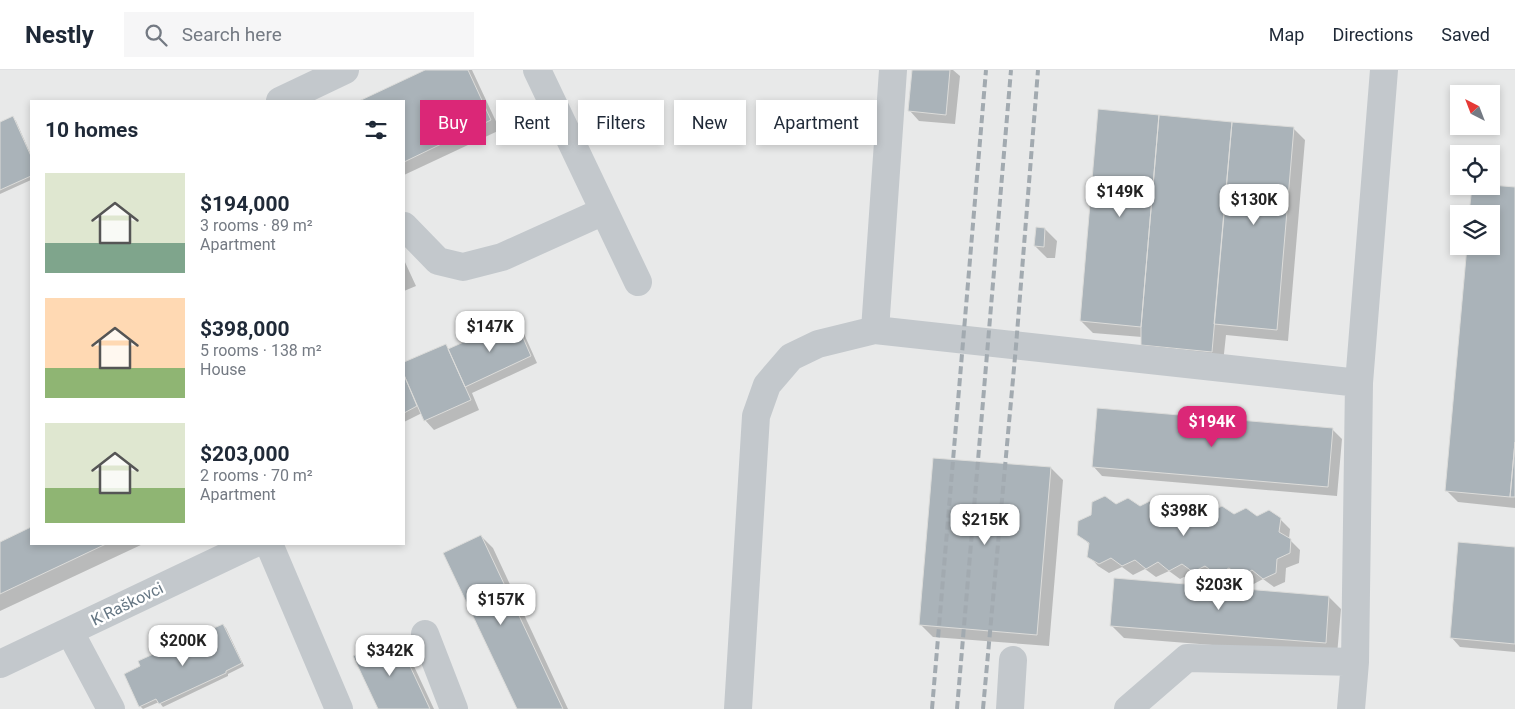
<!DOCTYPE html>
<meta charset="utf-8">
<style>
:root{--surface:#fff;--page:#f6f6f7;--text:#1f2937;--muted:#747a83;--line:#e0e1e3;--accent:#db2777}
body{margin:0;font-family:Roboto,sans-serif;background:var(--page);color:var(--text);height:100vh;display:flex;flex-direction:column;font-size:19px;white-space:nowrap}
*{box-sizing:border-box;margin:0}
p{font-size:16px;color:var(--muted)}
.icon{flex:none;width:28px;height:28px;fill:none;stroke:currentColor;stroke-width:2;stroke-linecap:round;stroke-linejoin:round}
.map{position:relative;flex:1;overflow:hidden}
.sheet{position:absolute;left:30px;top:30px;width:375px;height:445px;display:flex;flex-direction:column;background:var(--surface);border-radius:0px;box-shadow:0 2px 8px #0003}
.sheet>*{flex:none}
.banner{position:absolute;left:420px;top:30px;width:475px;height:45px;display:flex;gap:10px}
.needle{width:32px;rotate:318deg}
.fabs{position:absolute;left:1450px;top:15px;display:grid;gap:10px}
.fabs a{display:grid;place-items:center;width:50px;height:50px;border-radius:0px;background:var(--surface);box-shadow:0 2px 8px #0003;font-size:25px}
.price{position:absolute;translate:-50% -42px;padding:0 11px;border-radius:10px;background:#fff;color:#222;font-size:16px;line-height:32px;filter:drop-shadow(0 1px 2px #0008)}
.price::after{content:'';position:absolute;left:50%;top:30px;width:15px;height:11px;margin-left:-8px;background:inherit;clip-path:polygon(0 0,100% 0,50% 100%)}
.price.selected{background:var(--accent);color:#fff}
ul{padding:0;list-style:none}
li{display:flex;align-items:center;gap:15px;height:125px;padding:0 15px}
li span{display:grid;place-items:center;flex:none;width:140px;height:100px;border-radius:0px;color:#555}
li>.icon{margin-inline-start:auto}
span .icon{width:60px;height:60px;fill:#fffc;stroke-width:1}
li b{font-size:21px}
h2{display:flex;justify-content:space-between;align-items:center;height:60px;padding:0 15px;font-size:21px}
.tag{padding:0 18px;border-radius:0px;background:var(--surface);box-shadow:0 2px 8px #0003;font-size:18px;line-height:45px}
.tag.selected{background:var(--accent);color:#fff}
header{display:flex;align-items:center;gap:30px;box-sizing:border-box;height:70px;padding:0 25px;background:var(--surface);border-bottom:1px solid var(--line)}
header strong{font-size:24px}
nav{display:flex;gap:28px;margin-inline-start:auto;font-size:18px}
.search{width:350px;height:45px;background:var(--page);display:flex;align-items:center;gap:12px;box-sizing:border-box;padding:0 18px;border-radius:0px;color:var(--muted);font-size:19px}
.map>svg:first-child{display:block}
.built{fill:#e8e9e9;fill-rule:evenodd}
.shadow{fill:#0003}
.building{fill:#aab3b9;stroke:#dcdcda}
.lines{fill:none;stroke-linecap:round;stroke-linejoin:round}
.minor{stroke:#c3c8cc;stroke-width:28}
.rail{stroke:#a2aab0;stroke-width:4;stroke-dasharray:8 4;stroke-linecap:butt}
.labels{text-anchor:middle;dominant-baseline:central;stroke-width:5;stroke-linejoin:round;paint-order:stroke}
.street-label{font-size:16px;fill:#657683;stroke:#fff}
</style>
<header>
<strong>Nestly</strong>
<div class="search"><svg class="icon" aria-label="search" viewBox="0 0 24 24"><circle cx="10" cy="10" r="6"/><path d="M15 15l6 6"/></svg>Search here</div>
<nav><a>Map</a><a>Directions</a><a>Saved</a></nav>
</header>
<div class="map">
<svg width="1515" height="639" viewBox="0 0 1515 639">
<rect width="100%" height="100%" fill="#fafaf8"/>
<path class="built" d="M0 0H1515V639H0ZM1459 24H1491V56H1459ZM31 31H404V474H31ZM1459 84H1491V116H1459ZM1459 144H1491V176H1459Z"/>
<path class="shadow" d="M428 0H472L500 60 404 105V31H362Z
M913 0H953L960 6 955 54 919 51 910 41Z
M13 48 16 51 31 85V110L0 124V54Z
M1293 58 1305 70 1288 271 1226 265 1223 293 1154 287 1142 275V267L1093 263 1081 251Z
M1515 118V438L1458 432 1446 420 1491 176Z
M1045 159 1057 171 1055 188H1047L1035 176Z
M404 190 416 216 404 221Z
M515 250 521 257 537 293 472 323 479 340 434 360 425 350 422 343 404 352V294L445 275 449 279Z
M1332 359 1342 369 1337 426 1102 406 1093 396Z
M1051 398 1063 410 1049 576 933 567 921 555Z
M1116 436 1280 449 1290 459 1289 469 1300 480 1299 493 1286 498 1285 512 1274 517 1263 509 1250 516 1239 507 1227 514 1215 505 1203 511 1192 503 1180 509 1169 501 1156 507 1145 499 1133 505 1122 497 1109 503 1098 496 1089 486 1090 475 1079 464Z
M31 458V474H143L0 541V473Z
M481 466 493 478 568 639H518L445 483Z
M1515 479V582L1460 577 1451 567Z
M1329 527 1341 539 1337 585 1124 568 1112 556Z
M223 555 226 558 244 596 228 604V606L163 637 159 632 143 639 140 636 207 562Z
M396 567 405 577 434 639H379L355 586Z"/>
<path class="building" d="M425 0H468L491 50 404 92V31H359Z
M912 0H950L946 45 908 41Z
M1098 39 1159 45 1141 257 1080 251Z
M1159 45 1232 52 1212 282 1141 275V257Z
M13 46 31 86V106L0 120V52Z
M1232 52 1294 57 1277 260 1214 254Z
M1491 115 1515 117V372L1510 427 1445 421 1467 176H1491V144H1469L1472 116Z
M1036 157 1045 158 1044 177 1034 176Z
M515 249 531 286 465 317 448 279Z
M446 274 471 330 424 351 404 305V292Z
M404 305 417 336 404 343Z
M1097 338 1333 358 1328 417 1092 397Z
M1515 372V427H1510Z
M933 388 1051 397 1037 565 919 555Z
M1105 426 1116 434 1128 428 1140 436 1152 430 1163 438 1175 432 1186 440 1199 434 1210 442 1222 436 1234 444 1246 438 1257 446 1269 440 1281 448 1279 462 1291 469 1290 483 1277 489 1276 503 1263 509 1252 500 1240 507 1229 498 1217 505 1205 496 1193 502 1182 494 1169 501 1158 492 1146 499 1135 490 1122 496 1111 488 1099 494 1087 487 1089 473 1077 465 1078 451 1091 445 1092 432Z
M31 457V474H106L0 524V472Z
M481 465 563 639H517L443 483Z
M1458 472 1515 477V574L1450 568Z
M1114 508 1329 526 1326 573 1110 556Z
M223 554 242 593 226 601V603L159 634 156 629 139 637 124 604 140 596 138 591 206 560 207 561Z
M396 566 430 639H378L353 586Z"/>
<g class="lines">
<path class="minor" d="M537 0 638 212
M280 31 345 0
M404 156 438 191 463 197 502 187 604 141
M875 260 1359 313 1384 0
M269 474 339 639
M70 562 111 639
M425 564 454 639
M0 594 253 474
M738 639 756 346 767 315 791 287 818 274 875 260 893 0
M1010 639 1013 590
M1128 639 1187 588 1355 592 1359 313
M1351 639 1355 592"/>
<path class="rail" d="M932 639 986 0
M957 639 1011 0
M983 639 1016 276 1038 0"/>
</g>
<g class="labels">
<g class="street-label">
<text transform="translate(127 534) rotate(-26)">K Raškovci</text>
</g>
</g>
</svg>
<div class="fabs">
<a><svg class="needle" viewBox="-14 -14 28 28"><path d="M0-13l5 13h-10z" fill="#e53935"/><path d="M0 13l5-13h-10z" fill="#747a83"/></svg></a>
<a><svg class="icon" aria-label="locate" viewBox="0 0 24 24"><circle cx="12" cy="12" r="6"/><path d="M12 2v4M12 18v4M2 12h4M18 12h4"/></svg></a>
<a><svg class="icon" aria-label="layers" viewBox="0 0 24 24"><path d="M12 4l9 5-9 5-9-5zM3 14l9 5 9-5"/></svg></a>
</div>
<b class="price" style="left:1120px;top:148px">$149K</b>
<b class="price" style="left:1254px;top:156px">$130K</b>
<b class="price" style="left:490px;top:283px">$147K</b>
<b class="price selected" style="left:1212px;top:378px">$194K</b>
<b class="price" style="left:1184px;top:467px">$398K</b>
<b class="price" style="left:985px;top:476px">$215K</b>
<b class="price" style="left:1219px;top:541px">$203K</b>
<b class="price" style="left:501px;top:556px">$157K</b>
<b class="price" style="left:183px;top:597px">$200K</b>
<b class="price" style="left:390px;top:607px">$342K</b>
<div class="banner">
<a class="tag selected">Buy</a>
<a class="tag">Rent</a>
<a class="tag">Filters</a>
<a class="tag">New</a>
<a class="tag">Apartment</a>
</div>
<section class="sheet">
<h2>10 homes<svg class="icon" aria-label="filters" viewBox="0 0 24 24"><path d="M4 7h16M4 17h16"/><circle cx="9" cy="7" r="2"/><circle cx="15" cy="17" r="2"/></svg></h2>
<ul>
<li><span style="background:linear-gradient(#dfe7d0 70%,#7fa58c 0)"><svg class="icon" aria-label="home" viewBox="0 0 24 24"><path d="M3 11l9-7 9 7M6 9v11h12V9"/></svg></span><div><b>$194,000</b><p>3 rooms · 89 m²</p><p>Apartment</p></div></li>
<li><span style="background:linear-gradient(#ffd9b3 70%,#8fb573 0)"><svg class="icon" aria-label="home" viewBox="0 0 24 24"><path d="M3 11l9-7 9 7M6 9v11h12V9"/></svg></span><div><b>$398,000</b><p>5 rooms · 138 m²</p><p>House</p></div></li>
<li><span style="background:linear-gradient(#dfe7d0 65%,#8fb573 0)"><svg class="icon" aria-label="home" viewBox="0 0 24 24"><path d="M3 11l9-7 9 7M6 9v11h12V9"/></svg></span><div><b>$203,000</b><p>2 rooms · 70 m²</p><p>Apartment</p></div></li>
</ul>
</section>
</div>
